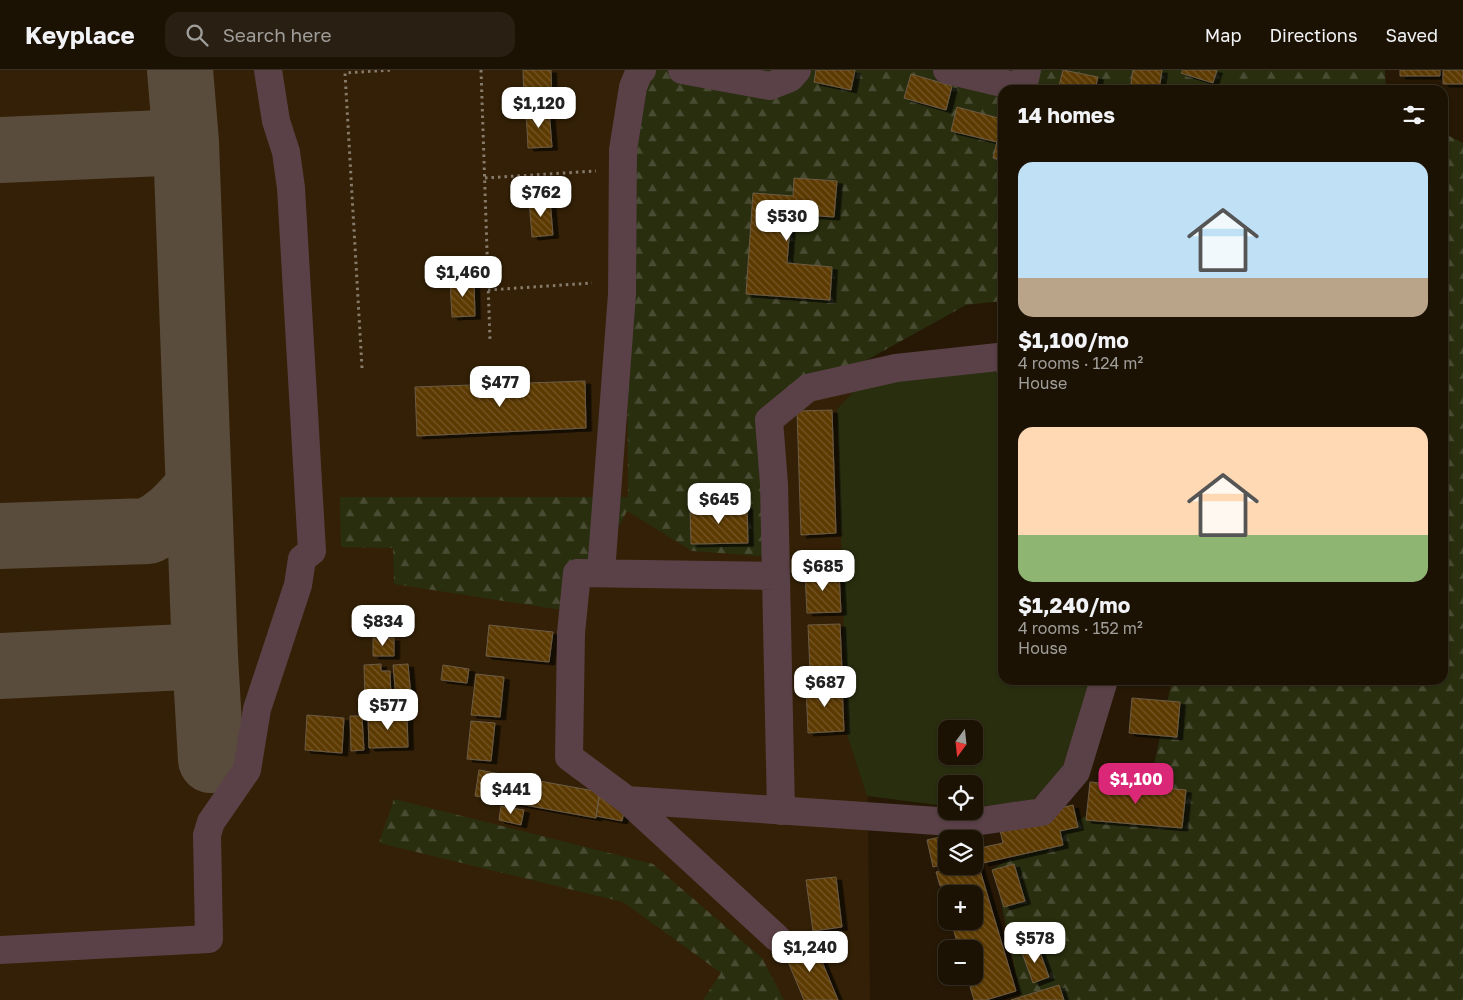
<!DOCTYPE html>
<meta charset="utf-8">
<style>
:root{--surface:#1c1204;--page:#292013;--text:#f1f3f6;--muted:#a09e9a;--line:#3a3226;--accent:#db2777}
body{margin:0;font-family:"Golos Text",sans-serif;background:var(--page);color:var(--text);height:100vh;display:flex;flex-direction:column;font-size:19px;white-space:nowrap}
*{box-sizing:border-box;margin:0}
p{font-size:16px;color:var(--muted)}
.icon{flex:none;width:28px;height:28px;fill:none;stroke:currentColor;stroke-width:2;stroke-linecap:round;stroke-linejoin:round}
.map{position:relative;flex:1;overflow:hidden}
.sheet{position:absolute;left:998px;top:15px;width:450px;height:600px;display:flex;flex-direction:column;background:var(--surface);border-radius:15px;box-shadow:0 1px 4px #0004,0 0 0 1px var(--line)}
.sheet>*{flex:none}
.needle{width:32px;rotate:195deg}
.tools{position:absolute;left:938px;top:650px;display:grid;gap:10px}
.tools a{display:grid;place-items:center;width:45px;height:45px;border-radius:10px;background:var(--surface);box-shadow:0 1px 4px #0004,0 0 0 1px var(--line);font-size:25px}
.price{position:absolute;translate:-50% -42px;padding:0 11px;border-radius:10px;background:#fff;color:#222;font-size:16px;line-height:32px;filter:drop-shadow(0 1px 2px #0008)}
.price::after{content:'';position:absolute;left:50%;top:30px;width:15px;height:11px;margin-left:-8px;background:inherit;clip-path:polygon(0 0,100% 0,50% 100%)}
.price.selected{background:var(--accent);color:#fff}
ul{padding:0;list-style:none}
li{display:grid;align-content:center;gap:10px;height:265px;padding:0 20px}
li span{display:grid;place-items:center;height:155px;border-radius:15px;color:#555}
li>.icon{margin-inline-start:auto}
span .icon{width:90px;height:90px;fill:#fffc;stroke-width:1}
li b{font-size:21px}
h2{display:flex;justify-content:space-between;align-items:center;height:60px;padding:0 20px;font-size:21px}
header{display:flex;align-items:center;gap:30px;box-sizing:border-box;height:70px;padding:0 25px;background:var(--surface);border-bottom:1px solid var(--line)}
header strong{font-size:24px}
nav{display:flex;gap:28px;margin-inline-start:auto;font-size:18px}
.search{width:350px;height:45px;background:var(--page);display:flex;align-items:center;gap:12px;box-sizing:border-box;padding:0 18px;border-radius:15px;color:var(--muted);font-size:19px}
.map>svg:first-child{display:block}
.built{fill:#332006}
.grass{fill:#292e0f;fill-rule:evenodd}
.forest{fill:url(#forest-firs)}
.lines{fill:none;stroke-linecap:round;stroke-linejoin:round}
.taxiway{stroke:#5a4c3c;stroke-width:66}
.building{fill:url(#building-back-hatch);stroke:#6c5b46;filter:url(#shadow)}
.path{stroke:#877b6b;stroke-width:3;stroke-dasharray:2.5 4;stroke-linecap:butt}
.minor{stroke:#5a4147;stroke-width:28}
</style>
<header>
<strong>Keyplace</strong>
<div class="search"><svg class="icon" aria-label="search" viewBox="0 0 24 24"><circle cx="10" cy="10" r="6"/><path d="M15 15l6 6"/></svg>Search here</div>
<nav><a>Map</a><a>Directions</a><a>Saved</a></nav>
</header>
<div class="map">
<svg width="1463" height="930" viewBox="0 0 1463 930">
<defs>
<pattern id="forest-firs" width="22" height="20" patternUnits="userSpaceOnUse" patternTransform="scale(1.25)"><rect width="22" height="20" fill="#292e0f"/><path d="M5 1l3.5 6h-7zM16 11l3.5 6h-7z" fill="#494c32"/></pattern>
<pattern id="building-back-hatch" width="6" height="6" patternUnits="userSpaceOnUse" patternTransform="scale(1.25)"><rect width="6" height="6" fill="#5d3b03"/><path d="M-1 5l2 2M0 0l6 6M5-1l2 2" fill="none" stroke="#755827"/></pattern>
<filter id="shadow"><feDropShadow dx="5.5" dy="3" stdDeviation="0" flood-color="#0009"/></filter>
</defs>
<rect width="100%" height="100%" fill="#261805"/>
<path class="built" d="M0 0H880L861 95 870 930H0Z"/>
<path class="grass" d="M943 301 1002 302V610H1088V618L1059 709 1032 730 974 737V714H946V736L867 726 847 665 837 339 859 316ZM946 659H974V686H946Z"/>
<path class="forest" d="M626 0H1385L1386 20H1002V231L966 235 760 349 776 487 692 481 627 441 575 542 394 514 393 478 341 477 340 427H628Z
M1443 63 1463 73V930H1021L994 798 1151 709 1172 610H1442Z
M394 729 653 794 762 888 784 930H703L721 903 623 832 379 773Z"/>
<g class="lines">
<path class="taxiway" d="M180 0 186 72 205 586 211 690
M0 80 186 72
M0 466 148 461C171 450 182 436 198 418
M0 596 205 586"/>
</g>
<path class="building" d="M523 0H551L552 31H524Z
M816 0H855L851 20 814 12Z
M1063 0 1098 7 1095 20H1058Z
M1133 0H1162L1159 20H1130Z
M1183 0H1217L1213 13 1181 3Z
M1400 0H1440V6H1400Z
M1443 0H1463V14H1443Z
M911 4 952 16 946 40 904 28Z
M957 37 1002 49 997 72 951 61Z
M549 39 552 77 528 78 526 40Z
M1002 51V91L993 88Z
M794 108 837 111 834 147 791 144 787 193 832 197 830 230 746 224 753 123 793 126Z
M550 129 553 165 532 167 529 130Z
M474 210 475 246 452 247 450 211Z
M585 311 586 358 417 366 415 317Z
M832 340 836 463 801 465 797 341Z
M747 436 748 473 691 474 690 438Z
M839 501 841 542 807 543 805 502Z
M840 554 842 600 810 602 808 555Z
M489 555 553 562 549 592 486 586Z
M373 568H394V586H373Z
M381 594V601H390L391 628 365 629 364 595Z
M408 594 411 626 396 628 393 595Z
M443 595 469 599 467 613 441 610Z
M476 604 504 607 500 647 471 645Z
M842 614 844 661 808 663 806 615Z
M1132 628 1180 632 1177 667 1129 663Z
M407 644 408 677 369 678 368 646Z
M307 645 344 648 342 683 305 680Z
M350 646H362L364 680 351 681Z
M471 651 495 653 491 691 467 689Z
M479 700 600 722 596 748 475 726Z
M1090 712 1186 720 1182 758 1086 750Z
M599 727 626 732 622 751 596 746Z
M1073 735 1078 757 1060 761 1063 775 983 793 980 778 1003 773 998 752Z
M501 736 524 740 521 755 499 750Z
M962 762 964 769H946V794L933 797 927 770Z
M977 790 1016 921 986 930H974L970 917 976 915 973 906 974 879H959L951 851H974V824H951L948 814 940 816 936 802 956 796H974V791Z
M1014 794 1025 831 1004 837 992 800Z
M836 807 842 857 813 861 806 810Z
M813 870 838 930H804L784 882Z
M1037 874 1049 907 1033 913 1021 880Z
M1059 915 1064 930H1011Z"/>
<g class="lines">
<path class="path" d="M481 0 490 271
M485 108 596 101
M488 220 592 213
M362 298 345 3 392 0"/>
<path class="minor" d="M682 0 770 16 790 8 797 0
M947 0 1023 18 1027 0
M601 502 622 224 623 80 633 17 640 0H642
M627 730 569 687 571 563 577 503 776 506
M781 741 774 414 769 350 808 318 896 298 998 287 1002 289
M777 868 627 730 967 753 1042 742 1076 702 1104 610
M0 880 209 869 207 765 211 752 247 700 257 639 298 515 302 489 312 481 291 118 286 82 276 51 268 0"/>
</g>
</svg>
<div class="tools">
<a><svg class="needle" viewBox="-14 -14 28 28"><path d="M0-13l5 13h-10z" fill="#e53935"/><path d="M0 13l5-13h-10z" fill="#a09e9a"/></svg></a>
<a><svg class="icon" aria-label="locate" viewBox="0 0 24 24"><circle cx="12" cy="12" r="6"/><path d="M12 2v4M12 18v4M2 12h4M18 12h4"/></svg></a>
<a><svg class="icon" aria-label="layers" viewBox="0 0 24 24"><path d="M12 4l9 5-9 5-9-5zM3 14l9 5 9-5"/></svg></a>
<a>+</a>
<a>−</a>
</div>
<b class="price" style="left:539px;top:59px">$1,120</b>
<b class="price" style="left:541px;top:148px">$762</b>
<b class="price" style="left:787px;top:172px">$530</b>
<b class="price" style="left:463px;top:228px">$1,460</b>
<b class="price" style="left:500px;top:338px">$477</b>
<b class="price" style="left:719px;top:455px">$645</b>
<b class="price" style="left:823px;top:522px">$685</b>
<b class="price" style="left:383px;top:577px">$834</b>
<b class="price" style="left:825px;top:638px">$687</b>
<b class="price" style="left:388px;top:661px">$577</b>
<b class="price selected" style="left:1136px;top:735px">$1,100</b>
<b class="price" style="left:511px;top:745px">$441</b>
<b class="price" style="left:1035px;top:894px">$578</b>
<b class="price" style="left:810px;top:903px">$1,240</b>
<section class="sheet">
<h2>14 homes<svg class="icon" aria-label="filters" viewBox="0 0 24 24"><path d="M4 7h16M4 17h16"/><circle cx="9" cy="7" r="2"/><circle cx="15" cy="17" r="2"/></svg></h2>
<ul>
<li><span style="background:linear-gradient(#bfe0f5 75%,#b9a48a 0)"><svg class="icon" aria-label="home" viewBox="0 0 24 24"><path d="M3 11l9-7 9 7M6 9v11h12V9"/></svg></span><div><b>$1,100/mo</b><p>4 rooms · 124 m²</p><p>House</p></div></li>
<li><span style="background:linear-gradient(#ffd9b3 70%,#8fb573 0)"><svg class="icon" aria-label="home" viewBox="0 0 24 24"><path d="M3 11l9-7 9 7M6 9v11h12V9"/></svg></span><div><b>$1,240/mo</b><p>4 rooms · 152 m²</p><p>House</p></div></li>
</ul>
</section>
</div>
